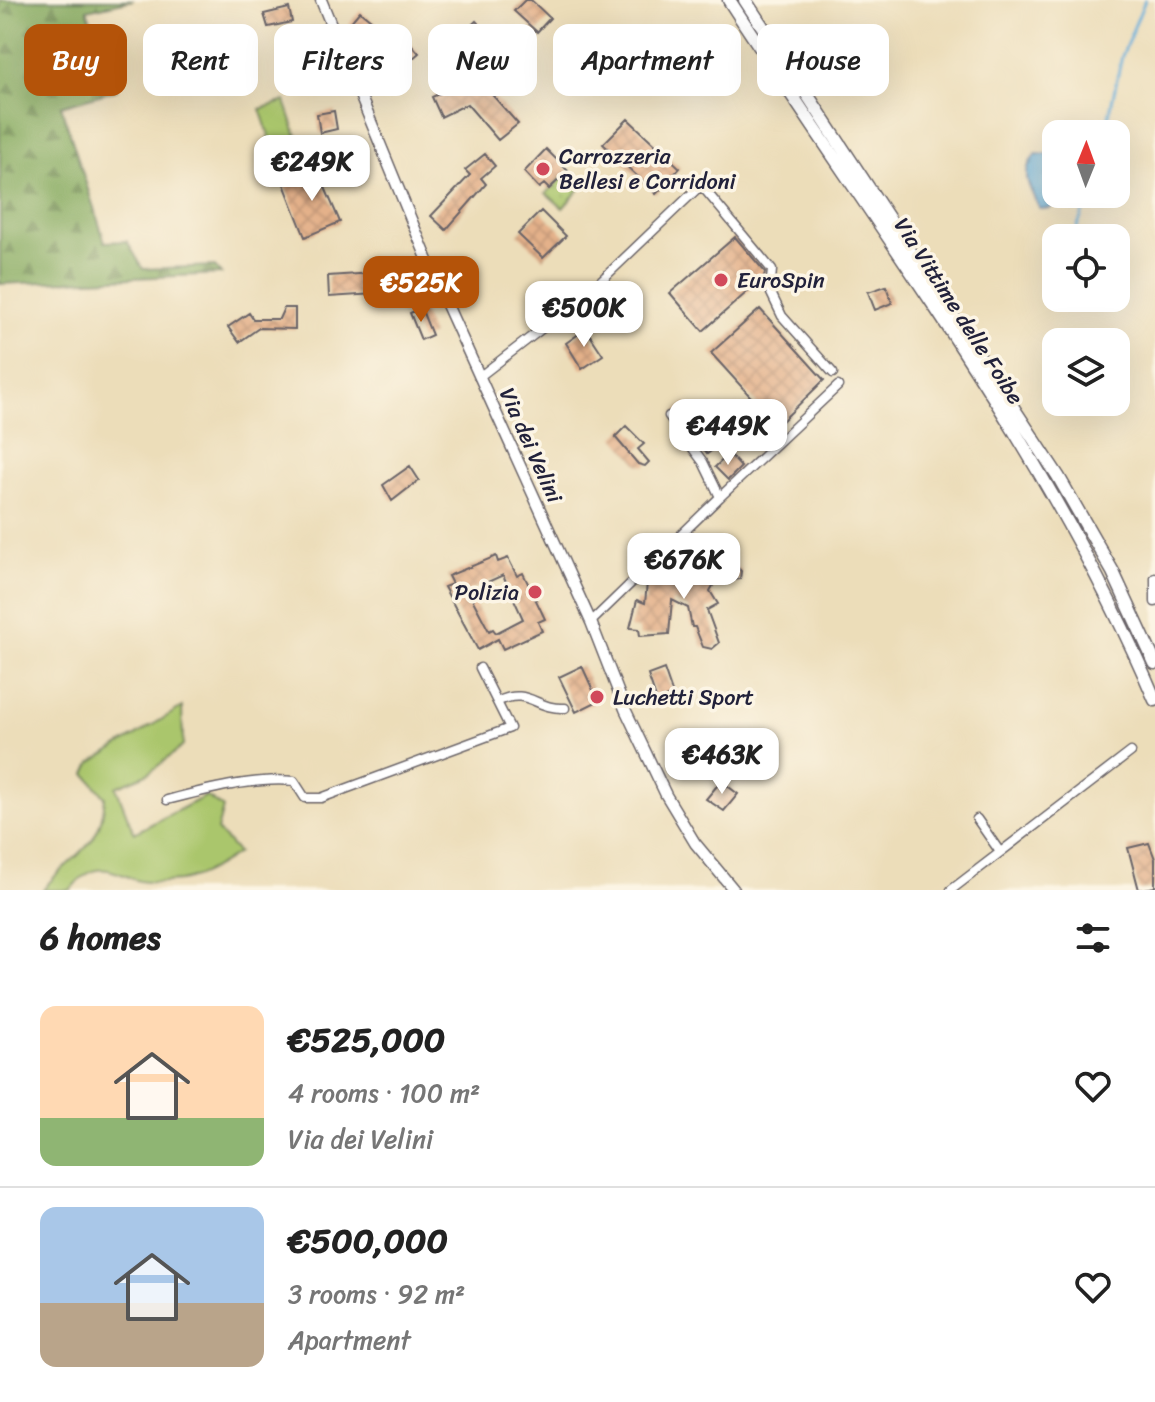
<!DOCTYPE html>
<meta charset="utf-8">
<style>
:root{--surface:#fff;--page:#f6f6f6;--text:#222;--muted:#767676;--line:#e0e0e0;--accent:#b45309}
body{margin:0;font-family:Sriracha,sans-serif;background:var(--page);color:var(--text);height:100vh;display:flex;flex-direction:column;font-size:30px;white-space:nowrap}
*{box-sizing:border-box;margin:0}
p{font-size:26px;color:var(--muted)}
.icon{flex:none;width:44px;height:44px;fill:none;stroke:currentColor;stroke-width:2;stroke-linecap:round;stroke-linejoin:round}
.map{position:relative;height:890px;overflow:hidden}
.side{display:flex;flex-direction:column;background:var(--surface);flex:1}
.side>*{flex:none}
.top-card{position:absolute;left:24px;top:24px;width:1108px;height:72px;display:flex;gap:16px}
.needle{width:52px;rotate:1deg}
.controls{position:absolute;left:1042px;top:120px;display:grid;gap:16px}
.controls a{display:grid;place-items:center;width:88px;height:88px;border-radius:16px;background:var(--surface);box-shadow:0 8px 32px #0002;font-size:40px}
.price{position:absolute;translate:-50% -68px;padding:0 18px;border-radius:16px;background:#fff;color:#222;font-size:26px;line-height:52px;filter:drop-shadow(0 2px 4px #0008)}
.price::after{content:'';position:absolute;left:50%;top:48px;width:24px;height:18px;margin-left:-12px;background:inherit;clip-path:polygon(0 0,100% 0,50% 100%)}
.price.current{background:var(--accent);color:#fff}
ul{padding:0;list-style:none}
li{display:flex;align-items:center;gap:24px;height:200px;padding:0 40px}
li+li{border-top:2px solid var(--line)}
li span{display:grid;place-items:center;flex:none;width:224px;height:160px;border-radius:16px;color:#555}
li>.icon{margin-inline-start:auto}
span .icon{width:96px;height:96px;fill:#fffc;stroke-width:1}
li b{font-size:34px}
h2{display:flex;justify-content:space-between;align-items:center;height:96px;padding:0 40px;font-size:34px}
.pill{padding:0 28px;border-radius:16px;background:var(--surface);box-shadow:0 8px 32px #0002;font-size:28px;line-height:72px}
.pill.current{background:var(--accent);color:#fff}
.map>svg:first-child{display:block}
.grass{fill:#aac66c;stroke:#667454;stroke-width:2}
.forest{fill:url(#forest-firs);stroke:#54664e;stroke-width:2}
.garden{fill:url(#garden-dots);stroke:#667454;stroke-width:2}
.water{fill:url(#water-ripples);stroke:#40668a;stroke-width:2}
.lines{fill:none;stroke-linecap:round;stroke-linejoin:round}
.stream{stroke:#5fabd8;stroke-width:3}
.building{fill:url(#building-cross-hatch);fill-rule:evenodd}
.minor-casing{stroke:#696367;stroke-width:11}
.tertiary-casing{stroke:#696367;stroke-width:13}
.primary-casing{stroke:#696367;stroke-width:15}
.minor{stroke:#fff;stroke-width:8}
.tertiary{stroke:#fff;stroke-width:10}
.primary{stroke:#fff;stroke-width:12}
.poi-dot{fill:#d1495b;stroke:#fcf5e5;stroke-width:3}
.labels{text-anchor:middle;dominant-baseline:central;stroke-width:7;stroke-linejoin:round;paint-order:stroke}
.poi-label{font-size:22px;fill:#22223b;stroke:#fcf5e5;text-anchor:start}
.street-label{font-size:22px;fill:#22223b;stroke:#fcf5e5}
</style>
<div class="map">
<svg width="1155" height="890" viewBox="0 0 1155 890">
<defs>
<pattern id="forest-firs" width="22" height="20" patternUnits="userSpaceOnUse" patternTransform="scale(2)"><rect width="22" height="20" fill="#87ab60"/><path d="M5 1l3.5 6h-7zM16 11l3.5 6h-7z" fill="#6e8b50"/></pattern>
<pattern id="garden-dots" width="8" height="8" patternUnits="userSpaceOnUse" patternTransform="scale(2)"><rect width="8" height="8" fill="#aac66c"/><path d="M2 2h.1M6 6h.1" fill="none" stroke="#92aa5e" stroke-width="1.8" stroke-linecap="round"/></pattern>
<pattern id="water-ripples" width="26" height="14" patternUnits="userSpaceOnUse" patternTransform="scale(2)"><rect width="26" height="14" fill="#5fabd8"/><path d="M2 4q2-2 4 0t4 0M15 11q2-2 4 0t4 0" fill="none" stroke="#4e8bb0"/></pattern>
<pattern id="building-cross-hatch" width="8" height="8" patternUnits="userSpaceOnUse" patternTransform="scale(2)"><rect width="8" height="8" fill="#e4b18a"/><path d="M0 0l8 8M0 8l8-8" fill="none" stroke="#c39878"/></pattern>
</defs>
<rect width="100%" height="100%" fill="#fcf5e5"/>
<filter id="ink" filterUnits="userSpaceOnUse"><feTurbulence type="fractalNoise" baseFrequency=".0125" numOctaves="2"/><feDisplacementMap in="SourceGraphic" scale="16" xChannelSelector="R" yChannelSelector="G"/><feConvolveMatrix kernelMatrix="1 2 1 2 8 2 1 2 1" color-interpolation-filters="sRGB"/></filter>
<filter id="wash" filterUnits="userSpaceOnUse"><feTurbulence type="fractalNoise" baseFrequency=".006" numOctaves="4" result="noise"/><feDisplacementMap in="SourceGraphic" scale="32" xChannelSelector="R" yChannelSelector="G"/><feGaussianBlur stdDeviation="1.8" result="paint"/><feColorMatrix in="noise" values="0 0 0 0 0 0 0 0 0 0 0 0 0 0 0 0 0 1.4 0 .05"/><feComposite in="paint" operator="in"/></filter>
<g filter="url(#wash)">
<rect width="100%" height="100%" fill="#ecddb9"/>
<path class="grass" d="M285 101 301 148 276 156 260 109Z
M182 707 183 746 149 773 116 787 134 833 206 796 223 808 217 830 238 853C219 865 202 877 180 881 169 882 147 884 136 880 107 868 93 861 70 890H43C72 852 101 853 105 797L86 774 91 763Z"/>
<path class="forest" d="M0 0H133L87 10 117 90 61 106 105 242 127 241 143 269 214 266 221 274 0 284Z"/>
<path class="garden" d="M565 175 572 180 577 175 585 183 563 208 546 193Z"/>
<path class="water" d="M1036 154 1056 155V194H1060L1051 208 1040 209C1029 188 1019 173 1036 154Z"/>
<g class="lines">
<path class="stream" d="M1105 134 1122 56 1145 0
M1073 238 1090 194"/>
</g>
<g id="blocks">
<path class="building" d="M525 0H531L550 18 537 32 514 11Z
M289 8 292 22 268 27 264 14Z
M360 11 377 25 366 38 349 24Z
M476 21 491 37 480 47 465 31Z
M403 35 419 53 405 65 387 45 397 36 400 38Z
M472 72 518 124 498 140 467 104 441 117 432 97 456 86Z
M334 111 337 129 320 133 317 114Z
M628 119 680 168 656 194 603 144Z
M546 149 568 171 549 189 544 184 539 188 524 172Z
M485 154 495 166 481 178 486 184 446 230 431 216 470 175 465 170Z
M317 169 340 222 305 237 284 184Z
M541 211 566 236 543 258 518 234Z
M735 237 765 272 764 277 703 331 670 293Z
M405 271 406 292 329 297 328 276Z
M886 286 892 303 875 310 868 292Z
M284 308H295V329L259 328 239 342 228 327 249 313 253 319H279Z
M421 308 432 335 421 340 410 313Z
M760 309 824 380 777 426 711 353Z
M586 329 603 355 582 369 566 343Z
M686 403 704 422 697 428 715 448 707 454 675 413Z
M626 426 644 444 638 449 649 462 645 466 638 464 615 437Z
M729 454 741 467 728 480 715 467Z
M410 466 419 480 392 501 383 485Z
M713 551 719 559 725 555 741 571 740 579 733 580 718 566 708 575 714 584 710 591 718 604 707 610 719 643 712 649 703 647 695 627H692L688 608 672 600 669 634 640 636 639 629 630 628 637 600 645 603 647 583 658 585 659 579 680 582 695 572 689 567 699 556 704 560Z
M496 556 498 562 508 558 517 576 523 573 545 619 538 622 542 631 503 649 498 639 478 650 444 587 452 584 448 576ZM503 575 523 619 496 633 493 629 489 631 468 591Z
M582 666 598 701 576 712 559 677Z
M664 669 673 695 657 701 648 675Z
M721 781 738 794 724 811 706 799Z
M1149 843 1155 859V887L1139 890 1128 848Z"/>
</g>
</g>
<g filter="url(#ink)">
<use href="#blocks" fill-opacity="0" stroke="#696367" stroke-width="2"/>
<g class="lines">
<g class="minor-casing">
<path id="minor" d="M479 377 588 293 701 185 772 270 770 291 782 316 833 373
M720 497 838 386
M1155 578V602
M591 622 720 497 703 462 669 416
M497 702C528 686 536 710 565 708
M167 800C205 790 255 777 294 781L305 798H321L510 728 480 668
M977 819 1000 852
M951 890 1131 752"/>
</g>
<g class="tertiary-casing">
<path id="tertiary" d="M321 0 438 285 591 622 625 709 666 795 695 843 734 890"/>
</g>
<g class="primary-casing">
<path id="primary" d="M729 0C877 229 1048 447 1155 700
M745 0 1058 476 1113 572 1155 663"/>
</g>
<use href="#minor" class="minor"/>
<use href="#tertiary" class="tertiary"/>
<use href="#primary" class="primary"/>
</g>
</g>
<g class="poi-dot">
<circle cx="543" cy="169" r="8"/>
<circle cx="721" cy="280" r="8"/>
<circle cx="535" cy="592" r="8"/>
<circle cx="597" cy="697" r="8"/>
</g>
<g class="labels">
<g class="poi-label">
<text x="559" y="156">Carrozzeria<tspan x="559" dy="25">Bellesi e Corridoni</tspan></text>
<text x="737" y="280">EuroSpin</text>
<text x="519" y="592" text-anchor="end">Polizia</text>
<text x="613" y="697">Luchetti Sport</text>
</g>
<g class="street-label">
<text transform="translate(959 311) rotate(57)">Via Vittime delle Foibe</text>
<text transform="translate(531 445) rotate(66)">Via dei Velini</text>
</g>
</g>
</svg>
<div class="controls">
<a><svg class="needle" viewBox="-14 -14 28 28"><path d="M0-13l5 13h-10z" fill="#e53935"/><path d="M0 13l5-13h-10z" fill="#767676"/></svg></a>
<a><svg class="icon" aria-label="locate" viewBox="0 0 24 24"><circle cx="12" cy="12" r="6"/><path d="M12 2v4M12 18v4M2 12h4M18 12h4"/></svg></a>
<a><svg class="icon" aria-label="layers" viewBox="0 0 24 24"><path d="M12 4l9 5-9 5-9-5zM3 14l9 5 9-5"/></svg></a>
</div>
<b class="price" style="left:312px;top:203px">€249K</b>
<b class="price current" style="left:421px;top:324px">€525K</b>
<b class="price" style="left:584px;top:349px">€500K</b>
<b class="price" style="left:728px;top:467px">€449K</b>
<b class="price" style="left:684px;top:601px">€676K</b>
<b class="price" style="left:722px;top:796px">€463K</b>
<div class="top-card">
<a class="pill current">Buy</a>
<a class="pill">Rent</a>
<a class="pill">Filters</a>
<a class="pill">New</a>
<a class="pill">Apartment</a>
<a class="pill">House</a>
</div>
</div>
<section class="side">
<h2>6 homes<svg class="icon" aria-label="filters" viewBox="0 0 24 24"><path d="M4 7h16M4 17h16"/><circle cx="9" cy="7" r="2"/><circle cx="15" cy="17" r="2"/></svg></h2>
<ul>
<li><span style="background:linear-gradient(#ffd9b3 70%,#8fb573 0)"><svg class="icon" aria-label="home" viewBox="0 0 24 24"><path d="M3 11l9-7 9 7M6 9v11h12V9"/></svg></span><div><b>€525,000</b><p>4 rooms · 100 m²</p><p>Via dei Velini</p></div><svg class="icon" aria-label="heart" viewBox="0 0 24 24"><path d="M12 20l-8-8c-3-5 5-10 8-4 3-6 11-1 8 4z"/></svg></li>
<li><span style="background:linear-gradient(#a9c7e8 60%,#b9a48a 0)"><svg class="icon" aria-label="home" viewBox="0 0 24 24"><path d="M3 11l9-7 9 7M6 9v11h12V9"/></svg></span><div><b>€500,000</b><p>3 rooms · 92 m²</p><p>Apartment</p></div><svg class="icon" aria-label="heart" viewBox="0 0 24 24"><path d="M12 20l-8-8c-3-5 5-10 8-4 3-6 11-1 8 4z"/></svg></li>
</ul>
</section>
